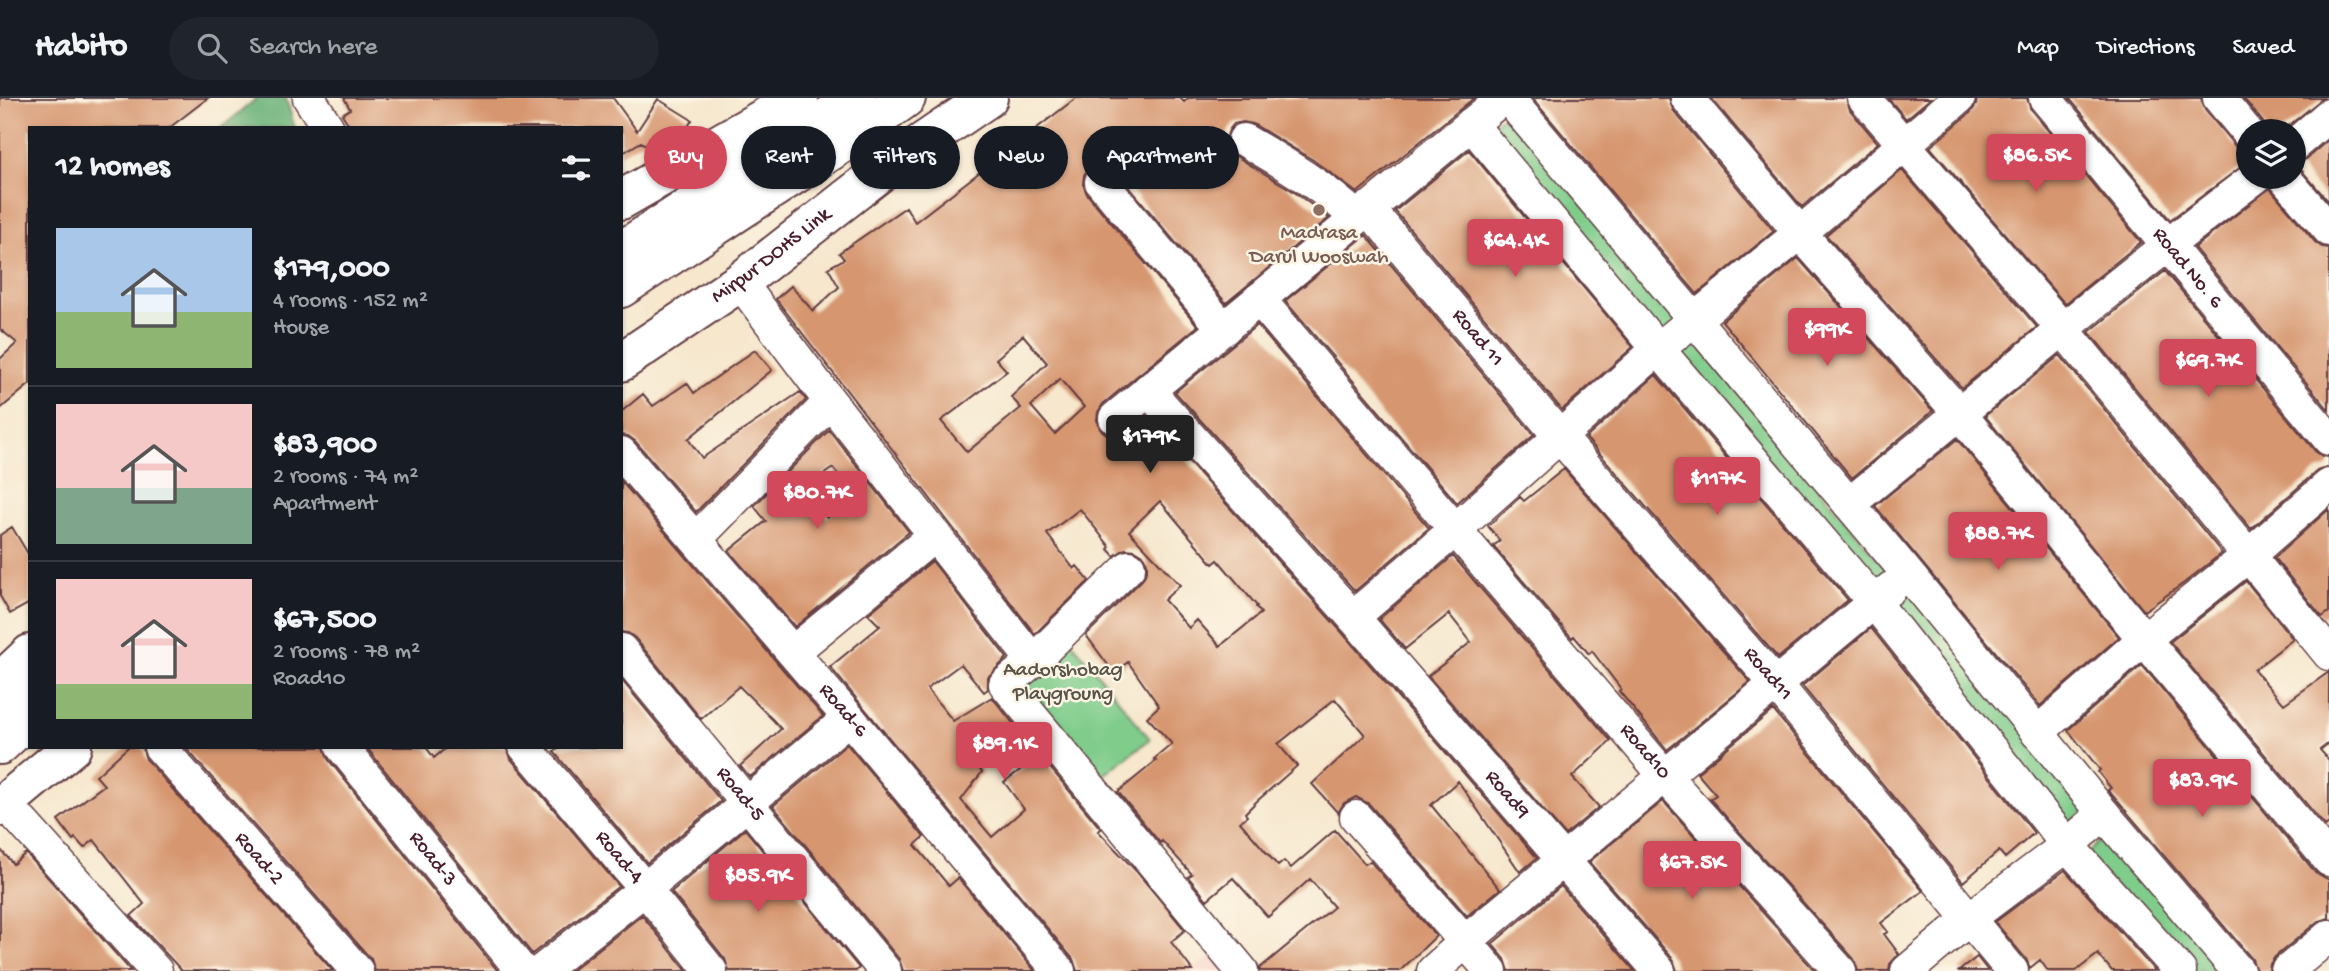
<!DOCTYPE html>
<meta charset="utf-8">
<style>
:root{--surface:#171b24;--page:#20242c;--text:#f1f3f6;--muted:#9ea1a6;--line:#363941;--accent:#d1495b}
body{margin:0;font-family:"Gochi Hand",sans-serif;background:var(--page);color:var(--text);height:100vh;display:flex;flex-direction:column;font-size:26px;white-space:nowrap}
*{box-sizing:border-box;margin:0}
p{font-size:23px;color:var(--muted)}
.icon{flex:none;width:38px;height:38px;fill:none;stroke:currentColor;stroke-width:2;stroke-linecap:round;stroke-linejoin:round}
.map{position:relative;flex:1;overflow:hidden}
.sheet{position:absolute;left:28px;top:28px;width:595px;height:623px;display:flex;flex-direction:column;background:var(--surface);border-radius:0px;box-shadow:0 2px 5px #0004}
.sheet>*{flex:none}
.hud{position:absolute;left:644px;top:28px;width:665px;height:63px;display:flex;gap:14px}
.tools{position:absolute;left:2236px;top:21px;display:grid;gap:14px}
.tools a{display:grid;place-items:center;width:70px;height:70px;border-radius:50%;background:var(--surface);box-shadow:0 2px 5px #0004;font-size:35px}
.price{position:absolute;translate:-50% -60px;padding:0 16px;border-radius:7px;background:var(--accent);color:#fff;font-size:23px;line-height:46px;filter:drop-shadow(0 2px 4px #0008)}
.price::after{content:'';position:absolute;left:50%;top:42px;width:21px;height:16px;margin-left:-10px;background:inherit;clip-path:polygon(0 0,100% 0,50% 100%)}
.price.selected{background:#222;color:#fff}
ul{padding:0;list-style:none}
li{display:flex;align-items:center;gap:21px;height:175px;padding:0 28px}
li+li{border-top:2px solid var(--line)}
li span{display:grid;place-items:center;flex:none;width:196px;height:140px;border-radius:0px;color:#555}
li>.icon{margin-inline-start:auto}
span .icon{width:84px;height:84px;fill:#fffc;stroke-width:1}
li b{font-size:30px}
h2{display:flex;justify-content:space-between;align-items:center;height:84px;padding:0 28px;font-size:30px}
.tag{padding:0 24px;border-radius:32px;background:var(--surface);box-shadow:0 2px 5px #0004;font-size:24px;line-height:63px}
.tag.selected{background:var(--accent);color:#fff}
header{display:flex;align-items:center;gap:42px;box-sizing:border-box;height:98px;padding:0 35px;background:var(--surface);border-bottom:2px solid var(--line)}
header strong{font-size:33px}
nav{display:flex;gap:38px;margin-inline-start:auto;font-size:24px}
.search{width:490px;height:63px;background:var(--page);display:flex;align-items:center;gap:18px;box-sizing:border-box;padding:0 24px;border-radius:38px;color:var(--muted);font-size:26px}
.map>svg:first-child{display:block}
.built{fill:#f7d0ca}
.green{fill:#7fcc8b;stroke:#64765b;stroke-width:2}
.forest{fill:#67b077;stroke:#586851;stroke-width:2}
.building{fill:#d69670;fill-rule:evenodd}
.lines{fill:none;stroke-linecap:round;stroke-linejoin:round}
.minor-casing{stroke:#643d43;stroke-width:35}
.major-casing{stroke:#643d43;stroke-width:42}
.minor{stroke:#fff;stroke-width:32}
.major{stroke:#fff;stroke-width:38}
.education-dot{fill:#8d6e63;stroke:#fcf5e5;stroke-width:2.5}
.labels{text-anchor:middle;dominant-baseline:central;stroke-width:5;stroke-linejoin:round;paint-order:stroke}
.education-label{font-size:21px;fill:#785e54;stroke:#fcf5e5}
.street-label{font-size:21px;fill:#4a1f2b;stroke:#fcf5e5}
.park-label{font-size:21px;fill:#5a5348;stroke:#fcf5e5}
</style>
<header>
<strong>Habito</strong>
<div class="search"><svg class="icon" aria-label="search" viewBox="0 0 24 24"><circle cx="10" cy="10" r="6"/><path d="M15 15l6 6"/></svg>Search here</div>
<nav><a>Map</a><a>Directions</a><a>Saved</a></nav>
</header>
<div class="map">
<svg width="2329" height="873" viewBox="0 0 2329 873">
<rect width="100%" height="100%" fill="#fcf5e5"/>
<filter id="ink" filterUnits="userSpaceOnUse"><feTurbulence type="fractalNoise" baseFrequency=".0143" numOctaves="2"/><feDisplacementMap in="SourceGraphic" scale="14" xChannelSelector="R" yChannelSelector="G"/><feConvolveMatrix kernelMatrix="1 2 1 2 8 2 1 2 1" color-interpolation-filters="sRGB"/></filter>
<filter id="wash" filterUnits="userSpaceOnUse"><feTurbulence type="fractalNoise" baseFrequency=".00686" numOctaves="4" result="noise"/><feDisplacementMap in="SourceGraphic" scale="28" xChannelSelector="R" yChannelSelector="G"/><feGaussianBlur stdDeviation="1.57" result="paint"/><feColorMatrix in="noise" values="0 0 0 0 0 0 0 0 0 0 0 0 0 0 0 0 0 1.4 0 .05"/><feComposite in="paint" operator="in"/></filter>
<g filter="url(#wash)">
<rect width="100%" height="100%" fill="#f6e7cd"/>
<path class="built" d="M1218 852 1236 873H1191Z"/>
<path class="green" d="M1506 16 1683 223 1660 243 1485 33Z
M1689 233 1894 481 1874 498 1668 249Z
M1909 487 2092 708 2063 731 1880 510Z
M1068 539 1150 641 1100 680 1016 579Z
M2108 735 2224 873H2192L2086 757Z"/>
<path class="forest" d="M257 0H286L295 30H221Z"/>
<g id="blocks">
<path class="building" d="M0 0H208L169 30H30V286L0 311V261L17 245 0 231Z
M344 0H613L637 33 658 1 692 22 679 43 671 48 658 40 651 51 641 44 621 56V30H351L342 16 350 11Z
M1076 0H1180L1184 4 1188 0H1474L1357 95 1313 62 1253 26 1243 24 1234 26 1229 32 1226 41 1228 51 1234 57 1293 93 1329 120 1226 205 1115 72 1107 67 1097 66 1089 70 1084 77 1083 86 1087 96 1198 228 1103 306 1098 314 1097 322 1100 331 1108 337 1119 338 1127 334 1147 318 1339 531 1537 760 1520 774 1458 683 1431 707 1500 791 1467 818 1369 706 1356 699 1344 705 1338 715 1312 686 1365 637 1335 601 1278 646 1297 668 1257 703 1245 715 1247 718 1240 724 1278 768 1284 763 1291 770 1335 732 1365 766 1370 763 1436 838 1400 873H1260V870L1334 809 1310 781 1268 819 1233 780 1207 802 1188 779 1192 776 1162 743 1160 745 1118 694 1156 663 1154 661 1172 646 1147 619 1159 608 1128 564 1114 575 1086 537 1142 482 1147 473V465L1143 457 1135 452 1125 451 1114 458 1108 451 1110 449 1080 411 1047 436 1074 471 1077 468 1089 483 1035 536 776 201 791 188 813 213 839 189 828 170 844 161 839 155 906 109 915 124ZM1023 237 1047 265 1011 299 1021 310 967 354 941 323 1007 273 996 261ZM1060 281 1084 309 1055 336 1031 308ZM1160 403 1213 466 1218 462 1257 508 1256 509 1261 515 1220 548 1197 522 1189 530 1164 502 1180 487 1129 433Z
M1532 0H1669L1673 12 1774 133 1697 196Z
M1711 0H1846L1850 12 1878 45 1802 109Z
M1888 0H1931L1906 21Z
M1977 0H2027L2031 12 2141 144 2065 206 1930 49 1971 14 1976 7Z
M2069 0H2201L2205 12 2235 48 2249 55V63L2170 122Z
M2243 0H2323L2282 33H2267L2263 24Z
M2329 41V104L2295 65 2306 61Z
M1469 52 1633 249 1562 312 1395 113Z
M1902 72 2037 229 1962 290 1826 137Z
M2270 90 2315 144 2322 149 2329 150V312L2194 150Z
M1366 137 1534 337 1457 405 1285 203Z
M1798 160 1933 313 1852 380 1722 223Z
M2165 173 2315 353 2322 358 2329 359V369L2317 373 2251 431 2089 234Z
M1257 227 1429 430 1355 493 1175 294Z
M755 252 772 272 688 341 702 360 800 294 806 302 696 414 635 343 628 338 621 337V314L643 296 653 308 687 285 694 295Z
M2060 257 2222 455 2184 485 2144 513 1985 318Z
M1656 277 1848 502 1778 560 1586 340Z
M829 332 909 434 795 529 729 453 766 423 754 408ZM833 370 854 397 827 420 802 391Z
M1957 341 2119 539 2040 608 1875 408Z
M1564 371 1750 584 1667 652 1619 593 1621 591 1592 553 1589 556 1574 538 1572 540 1493 448 1500 443 1488 428 1520 399 1524 403Z
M621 383 823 618 750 679 740 668 781 631 773 622 739 588 701 621 635 540 628 535 621 534Z
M2329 411V514L2322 519 2274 460Z
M12 429 30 459V505L10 516 0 498V437Z
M1453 458 1611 643 1572 679 1599 709 1565 737 1428 578 1471 544 1449 516 1405 551 1379 521Z
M932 463 1007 560 988 579V591L984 594 961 566 927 591 953 623 992 599 1017 630 971 660 982 674 961 702 992 739 1024 711 1004 684 1031 664 1029 662 1038 655 1101 731 1098 733 1137 774 1185 832 1171 844 1193 873H1077L1073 861 830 569 880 528 868 516Z
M2246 483 2293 541 2254 572 2284 606 2329 574V645L2320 652 2329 662V725L2325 728 2170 544Z
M1871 530 2034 735 2005 760 1999 753 1963 784 1802 588Z
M2142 567 2315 774 2329 782V820L2317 824 2275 859 2270 866 2269 873H2256L2252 861 2108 692 2111 690 2098 674 2100 672 2068 632Z
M621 581 721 703 647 765 554 654 560 649H621Z
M1773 612 1923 793 1881 825 1888 834 1884 836 1899 856 1890 866 1889 873H1858L1854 861 1710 701 1716 697 1697 675Z
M847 646 924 739 915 747 949 788 958 780 1035 873H903L899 861 773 708Z
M128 649H142L146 661 333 873H182L155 844 131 818 144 806 94 742 84 750 75 740 73 742 58 722 104 687 96 678Z
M185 649H324L328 661 498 873H375L371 861Z
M366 649H426L434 660 447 649H507L511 661 619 788 532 856Z
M1663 703 1815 873H1677L1673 861 1589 764Z
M745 731 859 870 856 873H729L725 861 671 794Z
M0 751 13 766 26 755 131 873H0Z
M2065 772 2155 873H2112L2098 856 2076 873H2048L2040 862 2030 870 2026 861 1995 824Z
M1561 788 1635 873H1509L1505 861 1492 846Z
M642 817 687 873H571Z
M1977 859 1988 873H1959Z"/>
</g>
</g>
<g filter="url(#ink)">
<use href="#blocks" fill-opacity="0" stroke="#643d43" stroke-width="2"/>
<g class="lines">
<g class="minor-casing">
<g id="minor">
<path d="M309 0 328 30"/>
<path d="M1508 0 1908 476 2104 716 2238 873"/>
<path d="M1687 0 1800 135 1960 316 2144 541 2329 762"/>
<path d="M1864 0 2062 230 2329 556"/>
<path id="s1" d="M2045 0 2329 341"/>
<path d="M2219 0 2249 36"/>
<path d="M1471 26 1658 251 1874 504 2067 747 2180 873"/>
<path d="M1244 42C1284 65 1323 88 1357 120"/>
<path d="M2294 47 2329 17"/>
<path d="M2284 79 2329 132"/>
<path d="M1101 84 1224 231"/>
<path id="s2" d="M1368 110 1560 339 1776 586 2012 873"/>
<path d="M740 184 822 293 1033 563 1005 586 1242 873"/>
<path id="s3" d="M1259 201 1665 678 1840 873"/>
<path id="s4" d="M1148 292 1353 519 1659 873"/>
<path d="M1115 320 1503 0"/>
<path id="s5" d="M621 355 849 620 1059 873"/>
<path d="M1849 406C1984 296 2117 184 2256 79"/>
<path d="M696 441 830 304"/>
<path d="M1353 519 1455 432 1658 251 1800 135 1959 0"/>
<path id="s6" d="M621 552 885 873"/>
<path d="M793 554 935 437"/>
<path d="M1033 563 1129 469"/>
<path d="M2037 635 2144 541 2248 458 2329 387"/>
<path id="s7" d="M160 649 357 873"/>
<path id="s8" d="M342 649 522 873"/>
<path id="s9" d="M525 649 645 791 711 873"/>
<path d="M5 705 156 873"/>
<path d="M1356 719 1491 873"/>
<path d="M541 873 645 791 849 620"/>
<path d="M1433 873 1466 843 1891 490"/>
<path d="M1907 873 1970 820 2067 747 2104 716"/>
<path d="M2287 873 2329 838"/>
</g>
</g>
<g class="major-casing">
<g id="major">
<path d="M621 102 799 0"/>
<path d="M621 153 857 0"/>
<path d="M621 190 852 39 906 0"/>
<path id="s10" d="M621 264 740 184 891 66 988 0"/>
<path d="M9 610 13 572 30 556"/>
<path d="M0 647 30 619"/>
<path d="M0 709 72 649"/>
</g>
</g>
<use href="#minor" class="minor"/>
<use href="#major" class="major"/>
</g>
</g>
<circle class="education-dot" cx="1319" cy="112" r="7"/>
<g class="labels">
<g class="education-label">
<text x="1319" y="136">Madrasa<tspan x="1319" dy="24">Darul Wooswah</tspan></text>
</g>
<g class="street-label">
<text stroke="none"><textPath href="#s10" startOffset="184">Mirpur DOHS Link</textPath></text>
<text stroke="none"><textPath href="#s1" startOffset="222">Road No. 6</textPath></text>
<text stroke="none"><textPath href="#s2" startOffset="170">Road 11</textPath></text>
<text stroke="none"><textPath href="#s2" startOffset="614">Road11</textPath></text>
<text stroke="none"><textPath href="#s5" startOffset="340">Road-6</textPath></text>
<text stroke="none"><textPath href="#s3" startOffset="595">Road10</textPath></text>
<text stroke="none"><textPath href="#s6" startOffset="187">Road-5</textPath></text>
<text stroke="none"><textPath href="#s4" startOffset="541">Road9</textPath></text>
<text stroke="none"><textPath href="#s9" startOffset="145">Road-4</textPath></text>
<text stroke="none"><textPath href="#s7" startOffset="149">Road-2</textPath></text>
<text stroke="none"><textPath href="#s8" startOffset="144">Road-3</textPath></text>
</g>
<g class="park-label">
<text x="1063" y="573">Aadorshobag<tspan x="1063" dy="24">Playgroung</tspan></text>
</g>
</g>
</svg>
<div class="tools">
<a><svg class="icon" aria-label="layers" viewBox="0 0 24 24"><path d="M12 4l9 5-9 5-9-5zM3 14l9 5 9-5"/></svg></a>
</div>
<b class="price" style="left:2036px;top:96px">$86.5K</b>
<b class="price" style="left:1515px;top:181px">$64.4K</b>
<b class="price" style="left:1827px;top:270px">$99K</b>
<b class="price" style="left:2208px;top:301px">$69.7K</b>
<b class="price selected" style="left:1150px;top:377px">$179K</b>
<b class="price" style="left:1717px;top:419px">$117K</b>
<b class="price" style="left:817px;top:433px">$80.7K</b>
<b class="price" style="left:1998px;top:474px">$88.7K</b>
<b class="price" style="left:1004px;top:684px">$89.1K</b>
<b class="price" style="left:2202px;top:721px">$83.9K</b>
<b class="price" style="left:1692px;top:803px">$67.5K</b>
<b class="price" style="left:758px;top:816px">$85.9K</b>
<div class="hud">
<a class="tag selected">Buy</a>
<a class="tag">Rent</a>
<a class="tag">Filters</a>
<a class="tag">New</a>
<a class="tag">Apartment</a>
</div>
<section class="sheet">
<h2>12 homes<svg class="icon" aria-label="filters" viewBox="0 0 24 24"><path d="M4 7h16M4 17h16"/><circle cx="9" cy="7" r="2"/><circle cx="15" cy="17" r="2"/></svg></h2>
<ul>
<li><span style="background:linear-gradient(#a9c7e8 60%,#8fb573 0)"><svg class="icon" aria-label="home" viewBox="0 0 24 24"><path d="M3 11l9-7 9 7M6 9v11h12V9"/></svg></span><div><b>$179,000</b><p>4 rooms · 152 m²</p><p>House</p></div></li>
<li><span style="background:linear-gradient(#f6c9c9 60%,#7fa58c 0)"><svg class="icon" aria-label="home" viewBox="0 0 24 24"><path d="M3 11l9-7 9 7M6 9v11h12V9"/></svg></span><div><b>$83,900</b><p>2 rooms · 74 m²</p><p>Apartment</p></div></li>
<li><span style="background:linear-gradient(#f6c9c9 75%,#8fb573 0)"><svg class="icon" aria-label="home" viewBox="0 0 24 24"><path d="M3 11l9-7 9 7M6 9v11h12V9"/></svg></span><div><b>$67,500</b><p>2 rooms · 78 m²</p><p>Road10</p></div></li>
</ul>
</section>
</div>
